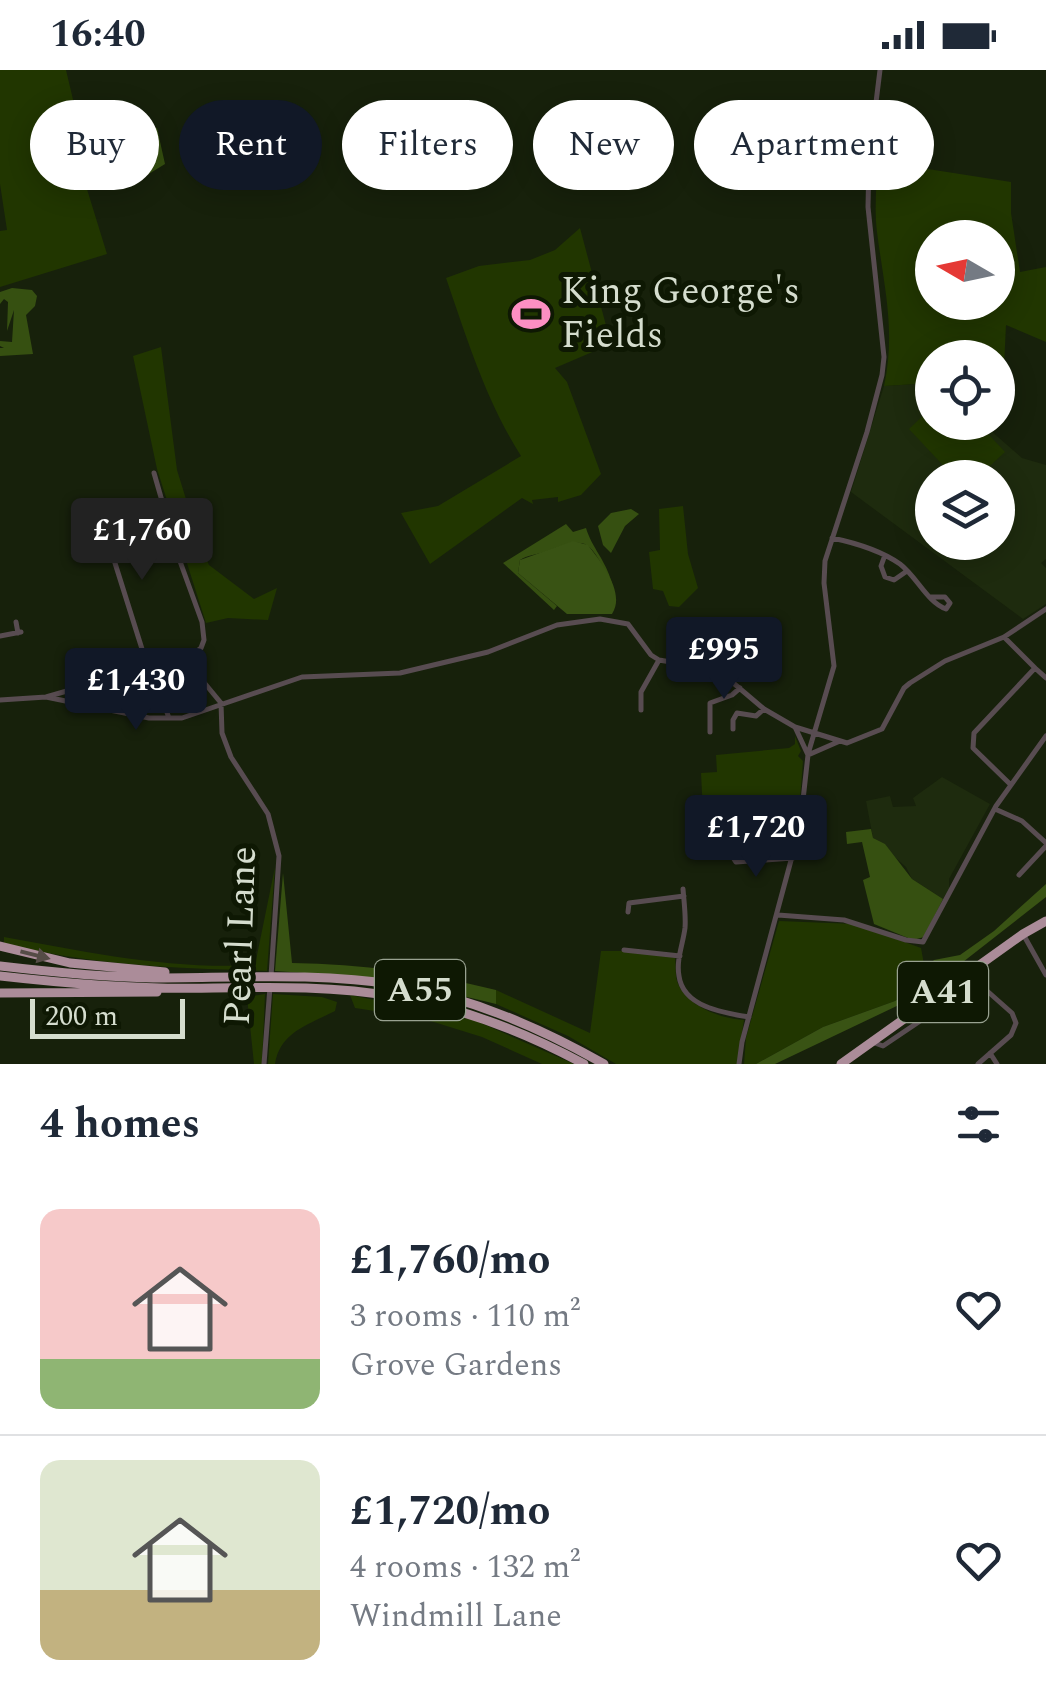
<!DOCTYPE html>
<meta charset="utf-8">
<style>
:root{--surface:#fff;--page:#f6f6f7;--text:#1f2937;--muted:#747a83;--line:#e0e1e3;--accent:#111827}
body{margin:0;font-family:Spectral,serif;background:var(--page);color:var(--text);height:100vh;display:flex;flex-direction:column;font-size:38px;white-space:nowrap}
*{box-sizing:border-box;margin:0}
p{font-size:32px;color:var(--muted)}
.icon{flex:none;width:55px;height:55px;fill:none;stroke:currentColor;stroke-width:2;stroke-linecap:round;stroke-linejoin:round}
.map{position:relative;height:994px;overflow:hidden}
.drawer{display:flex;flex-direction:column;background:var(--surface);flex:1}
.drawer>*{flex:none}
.guide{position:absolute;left:30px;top:30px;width:988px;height:90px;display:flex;gap:20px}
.needle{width:65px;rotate:279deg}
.buttons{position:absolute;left:915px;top:150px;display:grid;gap:20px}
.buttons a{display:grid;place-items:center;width:100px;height:100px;border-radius:50%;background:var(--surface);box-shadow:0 5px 25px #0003;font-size:50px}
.scale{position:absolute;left:30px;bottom:25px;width:155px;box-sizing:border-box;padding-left:10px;border:5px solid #d5ddce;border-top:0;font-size:28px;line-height:35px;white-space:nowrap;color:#d5ddce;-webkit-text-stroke:8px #0e1803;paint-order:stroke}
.price{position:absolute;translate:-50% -85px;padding:0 22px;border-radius:10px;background:var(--accent);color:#fff;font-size:32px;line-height:65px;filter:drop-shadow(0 2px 5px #0008)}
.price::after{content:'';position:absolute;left:50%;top:60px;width:30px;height:22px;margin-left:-15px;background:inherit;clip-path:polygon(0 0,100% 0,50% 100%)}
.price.active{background:#222;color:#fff}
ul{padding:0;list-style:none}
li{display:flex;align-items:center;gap:30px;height:250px;padding:0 40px}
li+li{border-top:2px solid var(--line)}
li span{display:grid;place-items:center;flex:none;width:280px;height:200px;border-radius:20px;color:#555}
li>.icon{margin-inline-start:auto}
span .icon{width:120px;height:120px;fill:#fffc;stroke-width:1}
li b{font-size:42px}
h2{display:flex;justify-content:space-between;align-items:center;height:120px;padding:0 40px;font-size:42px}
.pill{padding:0 35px;border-radius:45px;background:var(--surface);box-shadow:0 5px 25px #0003;font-size:35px;line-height:90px}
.pill.active{background:var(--accent);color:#fff}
.status{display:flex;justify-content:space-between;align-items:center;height:70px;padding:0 50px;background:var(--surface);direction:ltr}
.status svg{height:28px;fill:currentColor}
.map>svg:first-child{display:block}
.built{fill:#1e2b0e;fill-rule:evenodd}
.green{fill:#213600;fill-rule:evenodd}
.forest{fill:#365011}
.water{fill:#395314}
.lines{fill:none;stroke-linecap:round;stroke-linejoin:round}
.minor{stroke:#584c51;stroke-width:5}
.highway{stroke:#ab8c99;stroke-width:9}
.oneway{fill:#554c46}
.labels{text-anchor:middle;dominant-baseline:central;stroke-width:10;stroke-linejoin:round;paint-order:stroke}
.shield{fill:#0e1803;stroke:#99a291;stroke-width:2.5}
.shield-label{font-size:35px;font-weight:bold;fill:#d5ddce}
.poi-label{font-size:38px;fill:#d5ddce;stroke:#0e1803;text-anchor:start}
.street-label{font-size:38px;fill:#d5ddce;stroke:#0e1803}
</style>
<div class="status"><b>16:40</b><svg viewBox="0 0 49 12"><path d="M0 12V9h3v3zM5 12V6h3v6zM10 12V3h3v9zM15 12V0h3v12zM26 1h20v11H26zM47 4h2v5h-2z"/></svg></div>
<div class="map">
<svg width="1046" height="994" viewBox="0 0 1046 994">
<rect width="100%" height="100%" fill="#17210b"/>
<path class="built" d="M932 313V352L982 353 1022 388 1046 395V489L1041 493 1046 498V534L1023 549 851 422 884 316ZM932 408H998V472H932Z
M942 707 990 734 949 809V819L943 829 912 809 906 797 873 768 866 731 890 726 893 737 916 736 913 728Z"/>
<path class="green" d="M0 0H66L85 80 82 103 107 184 0 217V161L7 160 0 114Z
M877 91 1011 112V143L1020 202 1046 197V272L1006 255 1004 297 998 298V288H932V313L884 316C896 261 884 217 877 162 874 139 877 114 877 91ZM932 168H998V232H932Z
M580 158 611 274 555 298 567 312 601 404 581 425 558 432V427L532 430 533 434 522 428 430 494 401 443 438 436 521 386C486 331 467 269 446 208L479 196 530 190 555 180Z
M161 277 177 400 199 471 209 495 254 529 277 518 268 550 228 548 206 553 157 399 133 286Z
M932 337V352L978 353 1005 382 980 405 981 407H954L909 359Z
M683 436 688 484 698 518 679 537 669 536 663 521 653 519 649 482 660 480 659 439Z
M795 666 801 681 798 686 803 691 800 730 793 735 703 743 701 703 717 702 716 685 789 678 795 674Z
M275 797 267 901C178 898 91 896 4 873V867C86 882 172 900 255 895Z
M779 851 855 854 921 878 927 911 895 931 823 957 756 994H744L746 968Z
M601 881H641L675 888C676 895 675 903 677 911 685 936 722 949 744 950L737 994H616L568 966 496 934V920L590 963Z
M265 924 262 994H254L247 927Z
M273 924 322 927 337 932 335 941C308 955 280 962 275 994H268Z
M350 925 474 950 574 994H542L482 967 421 948 355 938Z"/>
<path class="forest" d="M157 58 165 94 139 110 128 111C115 88 137 75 152 59Z
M12 218 32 220 37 226 35 236 26 245 33 284 0 286V278H4L0 276V271L12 272 14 240 7 261 8 232 4 229 0 234V222Z
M631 439 639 444 625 456 611 483 603 475 598 456 611 443Z
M566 454 573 462 586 458C592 478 605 489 612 513 588 471 591 464 544 482 535 485 528 485 520 490L518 503 557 536 554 540 503 493Z
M871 759 873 768 885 774 912 809 943 829 924 867 913 870 874 854 863 810 870 807 862 772 847 774 846 762Z
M283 803 292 893C362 894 427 903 496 920V934C420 915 354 906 275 901Z"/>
<path class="water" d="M573 471 588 475C601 492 626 523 612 544H567L518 503 520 490Z
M1046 814V827L922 924 775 994H756L823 957 895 931 930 909V894L934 890 960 885 994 861Z"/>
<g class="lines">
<path class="minor" d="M154 403 177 483 202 552 204 570 201 578 192 585
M832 468C856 473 880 480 900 494 917 507 927 532 946 539L950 533 945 527H930
M103 476 109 474 148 598
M885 485 881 496 885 507 894 510 907 501
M16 552 18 563
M0 566 21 562
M1004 567 1035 598 974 663 973 678 1011 715
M1035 598 1046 608
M46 627 149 648H182L302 607 400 603 488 582 557 555 600 549 628 554 651 585 659 590 718 600 764 639 795 657 847 673 882 659 904 618 910 613 945 591 1004 567 1046 539
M141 628 160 623 169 648
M0 630 46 627 192 585 202 610 221 633
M221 633 222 663 231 687 268 744 279 786 271 906
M641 640V622L659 590
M733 659V650L737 643 756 646 764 639
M710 662V633L732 625 740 618
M808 684 834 596 824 513 825 491 867 362 882 305 884 287 868 137 869 89 880 0
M808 685 840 671
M995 739 1022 751 1046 773
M734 789 736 792 793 788
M1019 805 1046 776
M683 819C684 832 686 846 685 858 683 874 676 890 679 906 683 937 724 943 749 947
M628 842 629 833 684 826
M778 845 844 850 906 870 923 872 996 736 1046 666
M1023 864 1046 905
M624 880 680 886
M968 904 1012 943 1016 953 1011 965 978 994
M872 972 883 976 969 918 975 910
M990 983 997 994
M264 994 270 917
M739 994 742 972 800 757 808 685 795 657"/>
<path class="highway" d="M0 876 70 893 165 902
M0 896C51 902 102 907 153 908 234 908 317 902 398 915 472 928 539 957 604 994
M0 906C70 914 143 920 214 918 276 917 336 916 397 927 463 938 525 962 584 994
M0 923 157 922
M841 994 1023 864 1046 851"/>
</g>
<defs><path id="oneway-solid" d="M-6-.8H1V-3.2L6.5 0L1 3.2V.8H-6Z" transform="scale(2.5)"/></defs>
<use class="oneway" href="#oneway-solid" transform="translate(35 885) rotate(14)"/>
<defs>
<g id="stadium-bare" transform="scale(3)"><path d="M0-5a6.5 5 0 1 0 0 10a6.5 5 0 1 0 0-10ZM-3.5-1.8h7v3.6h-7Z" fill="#fc8fc2" stroke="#0e1803" stroke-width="2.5" paint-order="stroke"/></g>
</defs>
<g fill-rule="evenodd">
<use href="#stadium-bare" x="531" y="244"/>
</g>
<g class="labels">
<g class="shield">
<rect x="375" y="890" width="90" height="60" rx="8"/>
<rect x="898" y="892" width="90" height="60" rx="8"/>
</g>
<g class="shield-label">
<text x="420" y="920">A55</text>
<text x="943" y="922">A41</text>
</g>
<g class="poi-label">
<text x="561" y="222">King George's<tspan x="561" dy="44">Fields</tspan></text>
</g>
<g class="street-label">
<text transform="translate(241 866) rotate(-88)">Pearl Lane</text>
</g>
</g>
</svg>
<div class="buttons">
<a><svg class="needle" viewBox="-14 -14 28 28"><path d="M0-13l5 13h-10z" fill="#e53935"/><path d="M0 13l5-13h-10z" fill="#747a83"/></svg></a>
<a><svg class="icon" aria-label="locate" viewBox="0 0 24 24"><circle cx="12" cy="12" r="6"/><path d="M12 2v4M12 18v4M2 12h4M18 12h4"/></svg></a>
<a><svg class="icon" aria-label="layers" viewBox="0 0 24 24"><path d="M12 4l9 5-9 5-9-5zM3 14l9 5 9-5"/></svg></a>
</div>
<div class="scale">200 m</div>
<b class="price active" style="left:142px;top:513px">£1,760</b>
<b class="price" style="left:724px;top:632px">£995</b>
<b class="price" style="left:136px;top:663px">£1,430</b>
<b class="price" style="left:756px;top:810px">£1,720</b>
<div class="guide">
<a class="pill">Buy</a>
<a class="pill active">Rent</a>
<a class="pill">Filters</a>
<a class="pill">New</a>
<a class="pill">Apartment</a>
</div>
</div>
<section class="drawer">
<h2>4 homes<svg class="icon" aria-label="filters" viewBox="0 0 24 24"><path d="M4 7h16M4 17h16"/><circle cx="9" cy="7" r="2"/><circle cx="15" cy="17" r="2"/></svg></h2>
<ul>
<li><span style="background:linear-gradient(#f6c9c9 75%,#8fb573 0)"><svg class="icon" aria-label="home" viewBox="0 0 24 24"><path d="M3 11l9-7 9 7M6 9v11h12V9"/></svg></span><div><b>£1,760/mo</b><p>3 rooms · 110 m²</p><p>Grove Gardens</p></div><svg class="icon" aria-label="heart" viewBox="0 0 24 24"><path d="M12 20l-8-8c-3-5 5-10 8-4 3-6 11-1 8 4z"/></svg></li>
<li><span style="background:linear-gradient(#dfe7d0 65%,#c2b280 0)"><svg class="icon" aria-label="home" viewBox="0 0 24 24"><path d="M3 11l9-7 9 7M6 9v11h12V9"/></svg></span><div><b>£1,720/mo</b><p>4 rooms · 132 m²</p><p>Windmill Lane</p></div><svg class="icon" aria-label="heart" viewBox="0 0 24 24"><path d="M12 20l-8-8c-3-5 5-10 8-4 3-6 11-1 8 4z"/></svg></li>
</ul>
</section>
